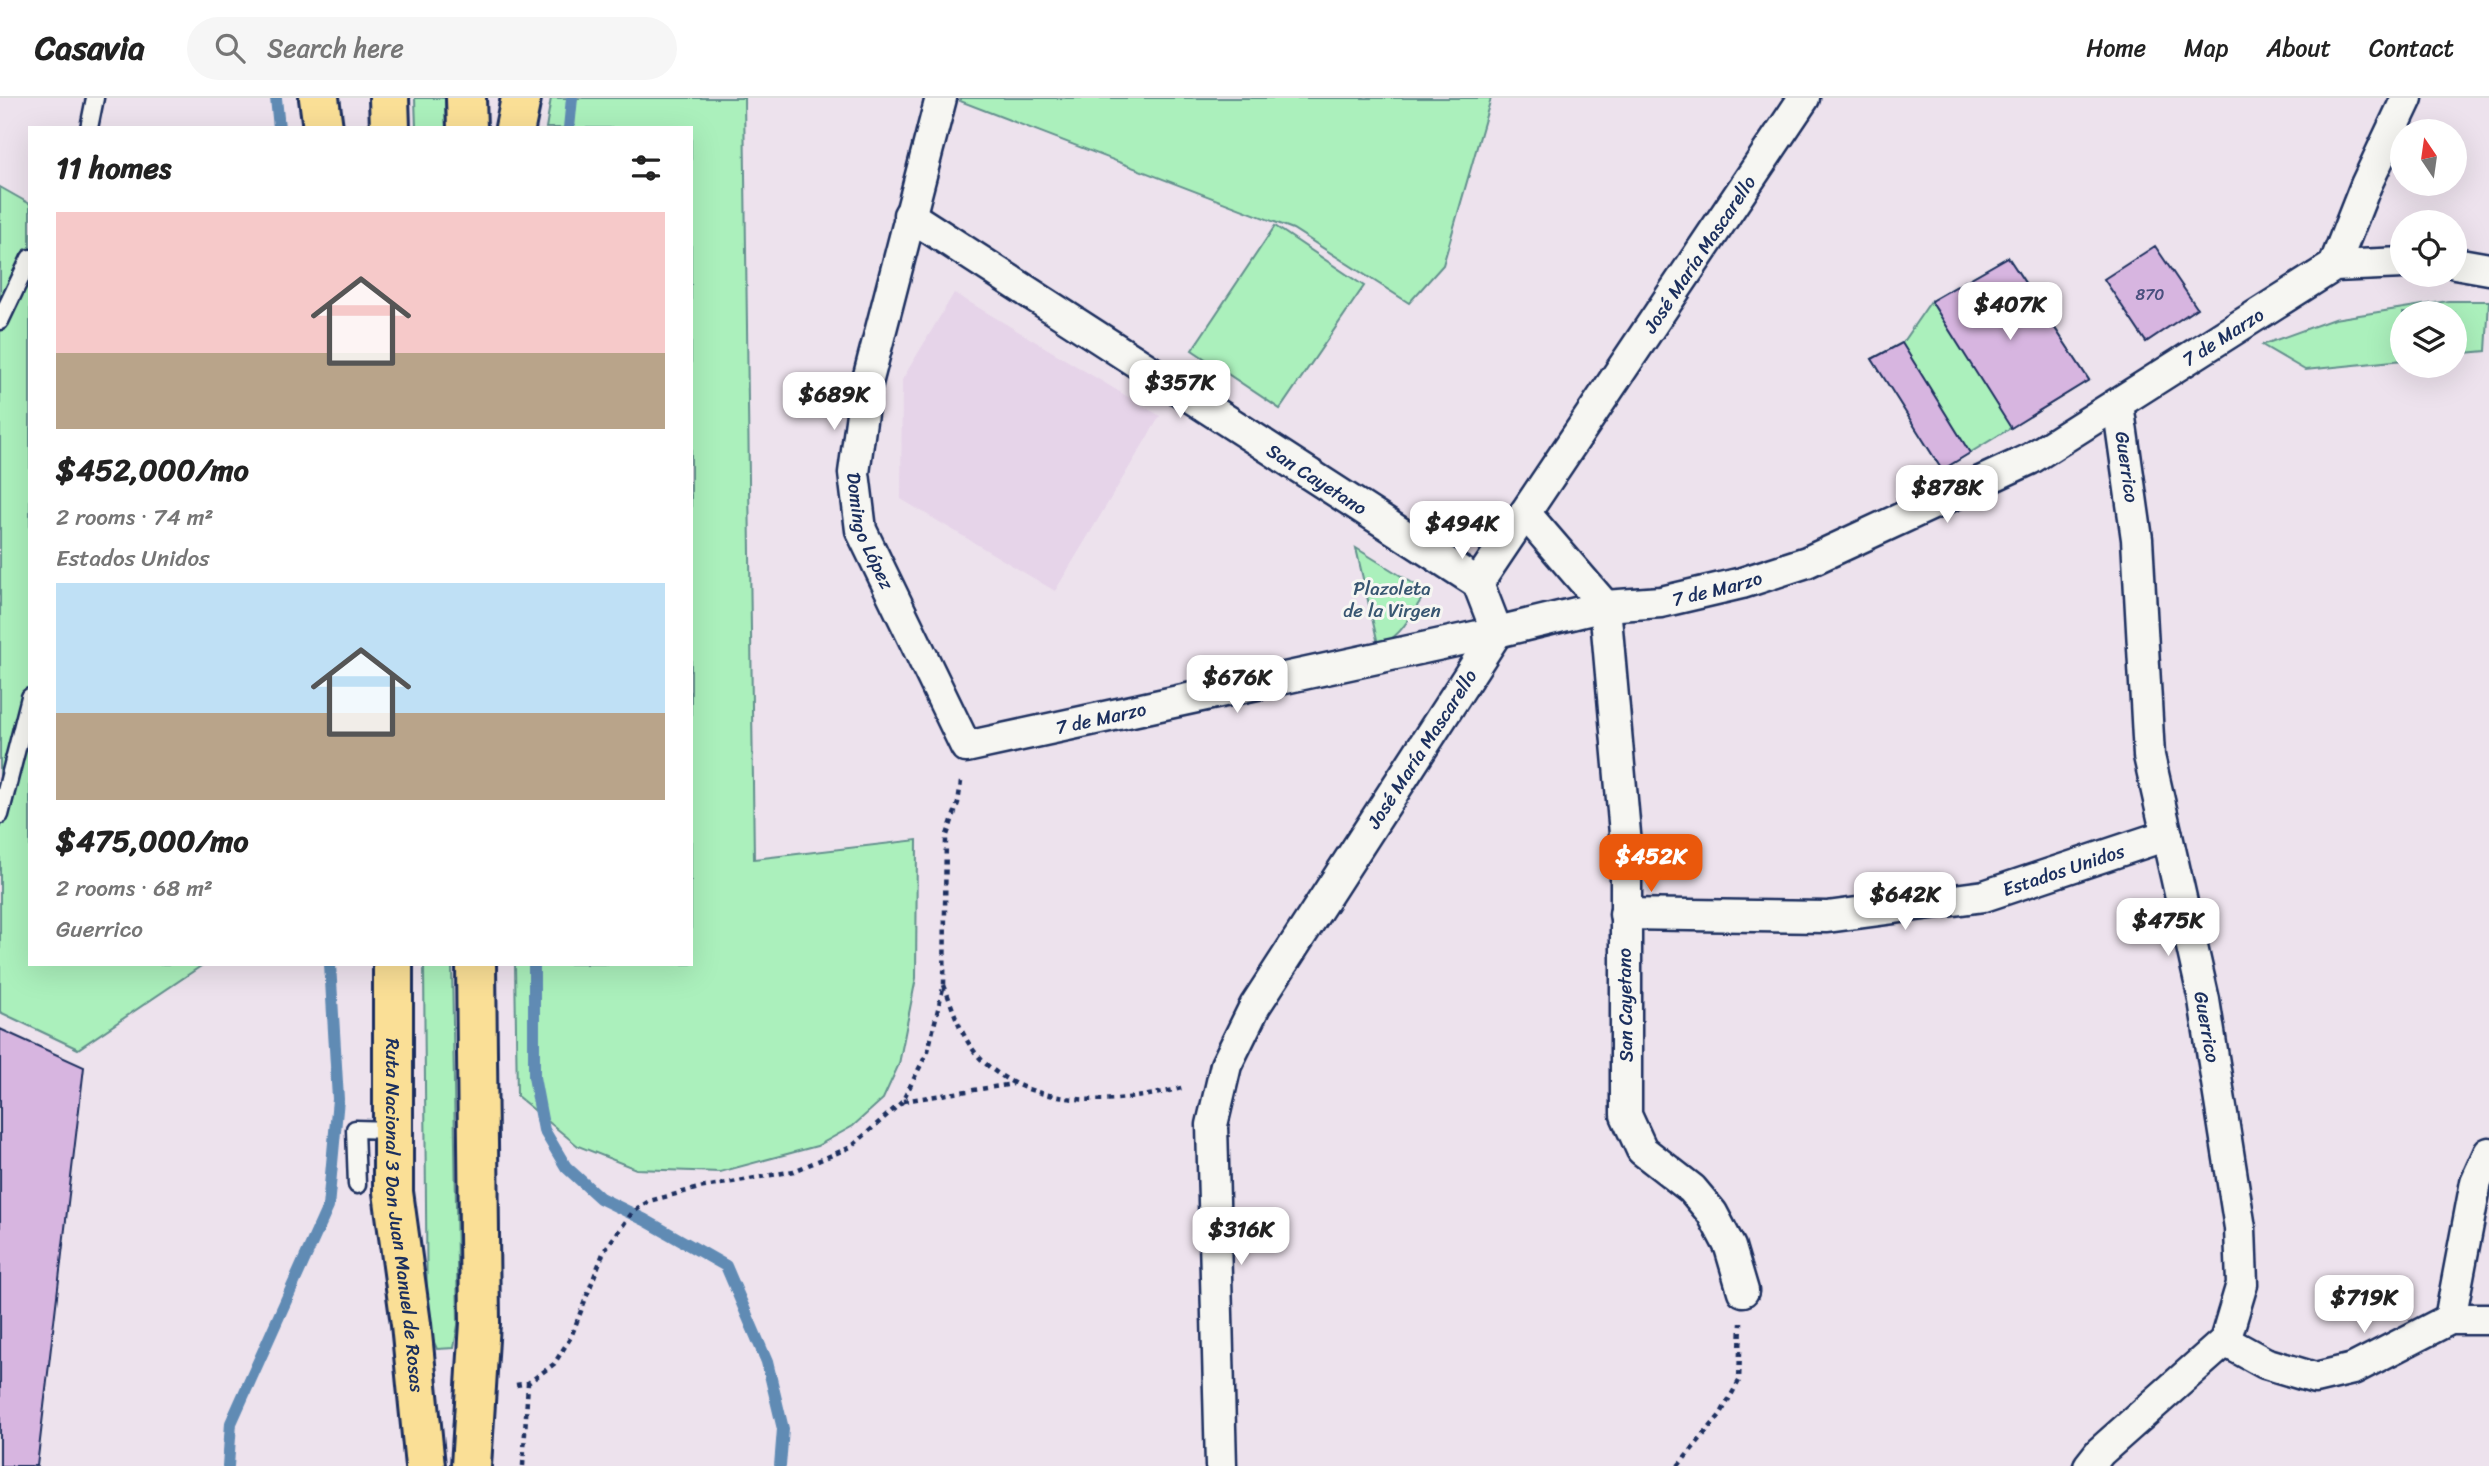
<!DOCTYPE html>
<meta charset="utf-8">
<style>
:root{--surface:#fff;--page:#f6f6f6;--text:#222;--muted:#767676;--line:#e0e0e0;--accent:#ea580c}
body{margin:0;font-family:Sriracha,sans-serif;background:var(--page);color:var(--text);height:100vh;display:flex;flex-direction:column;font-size:26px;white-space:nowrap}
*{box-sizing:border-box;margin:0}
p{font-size:23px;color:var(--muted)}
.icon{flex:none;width:38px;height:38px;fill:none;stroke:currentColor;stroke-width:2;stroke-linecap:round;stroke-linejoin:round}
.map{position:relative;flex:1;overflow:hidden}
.details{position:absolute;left:28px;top:28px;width:665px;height:840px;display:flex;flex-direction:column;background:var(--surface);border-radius:0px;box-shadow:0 7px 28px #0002}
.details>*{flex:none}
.needle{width:46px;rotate:347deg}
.tools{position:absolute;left:2390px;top:21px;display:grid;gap:14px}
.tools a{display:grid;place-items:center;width:77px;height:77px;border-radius:50%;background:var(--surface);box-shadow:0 7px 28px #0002;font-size:35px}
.price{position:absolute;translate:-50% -60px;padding:0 16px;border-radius:14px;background:#fff;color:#222;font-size:23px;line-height:46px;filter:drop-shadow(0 2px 4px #0008)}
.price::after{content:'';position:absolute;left:50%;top:42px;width:21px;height:16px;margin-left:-10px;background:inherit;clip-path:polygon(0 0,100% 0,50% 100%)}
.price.on{background:var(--accent);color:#fff}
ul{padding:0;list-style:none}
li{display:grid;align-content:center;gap:14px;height:371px;padding:0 28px}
li span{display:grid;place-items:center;height:217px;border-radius:0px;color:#555}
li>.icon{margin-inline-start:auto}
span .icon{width:126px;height:126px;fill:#fffc;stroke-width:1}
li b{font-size:30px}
h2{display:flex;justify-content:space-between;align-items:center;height:84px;padding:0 28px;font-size:30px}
header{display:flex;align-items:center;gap:42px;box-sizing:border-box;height:98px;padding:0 35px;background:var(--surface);border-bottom:2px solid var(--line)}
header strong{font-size:33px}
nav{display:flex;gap:38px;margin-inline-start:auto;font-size:24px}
.search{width:490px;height:63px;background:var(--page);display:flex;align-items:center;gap:18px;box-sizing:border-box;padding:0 24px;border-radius:38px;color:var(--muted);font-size:26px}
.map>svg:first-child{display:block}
.built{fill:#e6d4e9}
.green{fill:#abf0bc;stroke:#63908d;stroke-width:2}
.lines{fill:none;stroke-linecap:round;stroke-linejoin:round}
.stream{stroke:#618bb4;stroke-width:12}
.building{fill:#d7b5e0;stroke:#1b2f5e;stroke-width:2}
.service-casing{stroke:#1b2f5e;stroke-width:21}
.minor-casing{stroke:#1b2f5e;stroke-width:35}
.trunk-casing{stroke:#1b2f5e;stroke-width:44}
.path{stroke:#1b2f5e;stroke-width:4.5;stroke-dasharray:5 5;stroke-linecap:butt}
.service{stroke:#f6f6f2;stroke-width:16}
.minor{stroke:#f6f6f2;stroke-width:30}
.trunk{stroke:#fadf96;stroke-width:38}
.labels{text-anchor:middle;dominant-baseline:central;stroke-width:6;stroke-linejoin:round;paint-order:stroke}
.number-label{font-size:16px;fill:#4a507e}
.street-label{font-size:19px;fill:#1b2f5e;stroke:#f6f6f2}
.park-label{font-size:19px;fill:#385671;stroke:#f6f6f2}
</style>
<header>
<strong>Casavia</strong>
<div class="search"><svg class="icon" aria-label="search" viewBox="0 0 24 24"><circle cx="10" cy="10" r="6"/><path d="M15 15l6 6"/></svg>Search here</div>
<nav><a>Home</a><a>Map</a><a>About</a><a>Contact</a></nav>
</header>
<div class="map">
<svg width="2489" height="1368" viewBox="0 0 2489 1368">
<rect width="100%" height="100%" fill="#ede2ed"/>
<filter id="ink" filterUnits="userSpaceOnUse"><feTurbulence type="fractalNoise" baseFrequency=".0143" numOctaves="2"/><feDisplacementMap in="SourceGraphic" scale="14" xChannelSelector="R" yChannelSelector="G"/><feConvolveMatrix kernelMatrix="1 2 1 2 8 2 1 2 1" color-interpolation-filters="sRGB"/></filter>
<g filter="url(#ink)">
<path class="built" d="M954 195 1160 318 1055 493 901 401 902 282Z"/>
<path class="green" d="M415 0H445L446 30H416Z
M551 0H744L754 761 917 742 916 880 899 966 883 1001 853 1028 817 1048 720 1074 636 1071 578 1048 517 998 515 866H691V30H546Z
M961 0H1491L1443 167 1409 205 1293 131 960 3Z
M0 89 30 106V866H204L78 951 0 914Z
M1275 128 1364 188 1280 311 1192 252Z
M2008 159 2089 282 1942 372 1872 261 1902 245 1931 203Z
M2448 203H2489L2486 253 2455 256V215H2403V262L2305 272 2262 247 2334 221Z
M1356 450 1419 489 1421 502C1410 518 1399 543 1378 546Z
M424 866H452L458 1227 454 1250 437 1251 427 1228Z"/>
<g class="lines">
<path class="stream" d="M276 0 279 30
M569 30 572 0
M534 866V979L544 1032 566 1069 600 1100 645 1122 726 1168 767 1264 783 1331 780 1368
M228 1368 231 1325 328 1109 338 1001 330 866"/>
</g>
<path class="building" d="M2155 148 2197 210 2146 244 2104 181Z
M2008 159 2089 282 2011 330 1931 203Z
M1902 245 1970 355 1942 372 1872 261Z
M0 931 84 969 37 1368H0Z"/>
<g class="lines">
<g class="service-casing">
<path id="service" d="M89 30 95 0
M0 223 30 160
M0 717 30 599
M357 1087 355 1031 393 1032"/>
</g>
<g class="minor-casing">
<g id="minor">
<path id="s1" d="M941 0 865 293 854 375 861 432 966 649 1497 534 1605 508 1661 504 1742 485 1807 464 2030 361 2334 168 2403 165"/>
<path id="s2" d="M909 117 1478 485"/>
<path d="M2455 165 2489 171"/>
<path d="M2334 168 2366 87 2407 0"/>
<path d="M1525 415 1605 508 1626 747V1017L1642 1052 1692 1091 1712 1115 1730 1149 1743 1193"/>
<path id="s3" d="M1625 816 1827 819 1984 798 2167 737"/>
<path d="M2450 1221 2476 1084 2489 1055"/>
<path d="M2225 1243 2265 1265 2315 1280 2353 1271 2450 1221H2489"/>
<path id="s4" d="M1221 1368 1212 1027 1226 967 1255 908 1497 534 1478 485 1804 0"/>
<path d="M2089 1368 2100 1354 2225 1243 2242 1186 2240 1130 2204 902 2149 658 2137 441 2118 306"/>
</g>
</g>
<g class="trunk-casing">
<g id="trunk">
<path d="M319 0 323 30"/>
<path d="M389 0 390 30"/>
<path d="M466 0 467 30"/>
<path d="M515 30 521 0"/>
<path id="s5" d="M393 866V1094L411 1226 425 1368"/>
<path d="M471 1368 480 1225 476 866"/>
</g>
</g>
<path class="path" d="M944 887C953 911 961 939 979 959 1029 1013 1119 1007 1185 989
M903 1003 1013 986
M516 1287 528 1285 554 1266 571 1239 604 1153 632 1115 649 1103 699 1090 794 1073 851 1049 902 1004 928 953 944 886 946 740 958 705 961 684
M523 1368 528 1285
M1678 1368 1720 1317 1739 1283 1741 1225"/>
<use href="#service" class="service"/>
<use href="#minor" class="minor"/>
<use href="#trunk" class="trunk"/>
</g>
</g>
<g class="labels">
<g class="number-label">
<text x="2150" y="196">870</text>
</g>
<g class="street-label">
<text stroke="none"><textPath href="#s4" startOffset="1363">José María Mascarello</textPath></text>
<text stroke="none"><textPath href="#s1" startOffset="2020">7 de Marzo</textPath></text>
<text transform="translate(2127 369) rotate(82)">Guerrico</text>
<text stroke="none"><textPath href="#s2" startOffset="486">San Cayetano</textPath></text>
<text stroke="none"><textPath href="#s1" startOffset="446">Domingo López</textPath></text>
<text stroke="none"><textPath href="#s1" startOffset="1452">7 de Marzo</textPath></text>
<text stroke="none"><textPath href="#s1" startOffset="822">7 de Marzo</textPath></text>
<text stroke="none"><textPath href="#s4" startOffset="775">José María Mascarello</textPath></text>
<text stroke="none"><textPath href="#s3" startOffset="444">Estados Unidos</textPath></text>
<text transform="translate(1625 907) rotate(-91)">San Cayetano</text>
<text transform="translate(2207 929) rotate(80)">Guerrico</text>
<text stroke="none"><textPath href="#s5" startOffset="252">Ruta Nacional 3 Don Juan Manuel de Rosas</textPath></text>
</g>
<g class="park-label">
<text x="1392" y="490">Plazoleta<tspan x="1392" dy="22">de la Virgen</tspan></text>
</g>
</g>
</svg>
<div class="tools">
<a><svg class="needle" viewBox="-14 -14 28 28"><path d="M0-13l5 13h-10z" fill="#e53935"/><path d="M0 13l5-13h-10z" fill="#767676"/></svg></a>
<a><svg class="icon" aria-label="locate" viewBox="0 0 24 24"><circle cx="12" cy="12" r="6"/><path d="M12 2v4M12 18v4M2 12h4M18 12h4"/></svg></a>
<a><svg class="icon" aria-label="layers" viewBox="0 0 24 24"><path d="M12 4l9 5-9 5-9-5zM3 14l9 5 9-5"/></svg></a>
</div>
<b class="price" style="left:2010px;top:244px">$407K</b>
<b class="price" style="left:1180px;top:322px">$357K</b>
<b class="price" style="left:834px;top:334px">$689K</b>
<b class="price" style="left:1947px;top:427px">$878K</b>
<b class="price" style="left:1462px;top:463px">$494K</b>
<b class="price" style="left:1237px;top:617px">$676K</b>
<b class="price on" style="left:1651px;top:796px">$452K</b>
<b class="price" style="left:1905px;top:834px">$642K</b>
<b class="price" style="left:2168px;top:860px">$475K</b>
<b class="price" style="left:1241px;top:1169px">$316K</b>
<b class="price" style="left:2364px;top:1237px">$719K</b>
<section class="details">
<h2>11 homes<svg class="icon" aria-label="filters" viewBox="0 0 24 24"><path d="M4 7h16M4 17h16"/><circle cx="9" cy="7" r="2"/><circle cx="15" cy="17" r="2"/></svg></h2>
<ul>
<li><span style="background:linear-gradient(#f6c9c9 65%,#b9a48a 0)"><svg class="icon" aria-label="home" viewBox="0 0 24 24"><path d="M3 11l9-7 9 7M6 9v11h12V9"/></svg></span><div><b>$452,000/mo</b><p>2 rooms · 74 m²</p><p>Estados Unidos</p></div></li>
<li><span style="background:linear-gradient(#bfe0f5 60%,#b9a48a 0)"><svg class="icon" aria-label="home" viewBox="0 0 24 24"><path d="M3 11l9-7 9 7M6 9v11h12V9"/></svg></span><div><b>$475,000/mo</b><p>2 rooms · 68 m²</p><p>Guerrico</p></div></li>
</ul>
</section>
</div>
